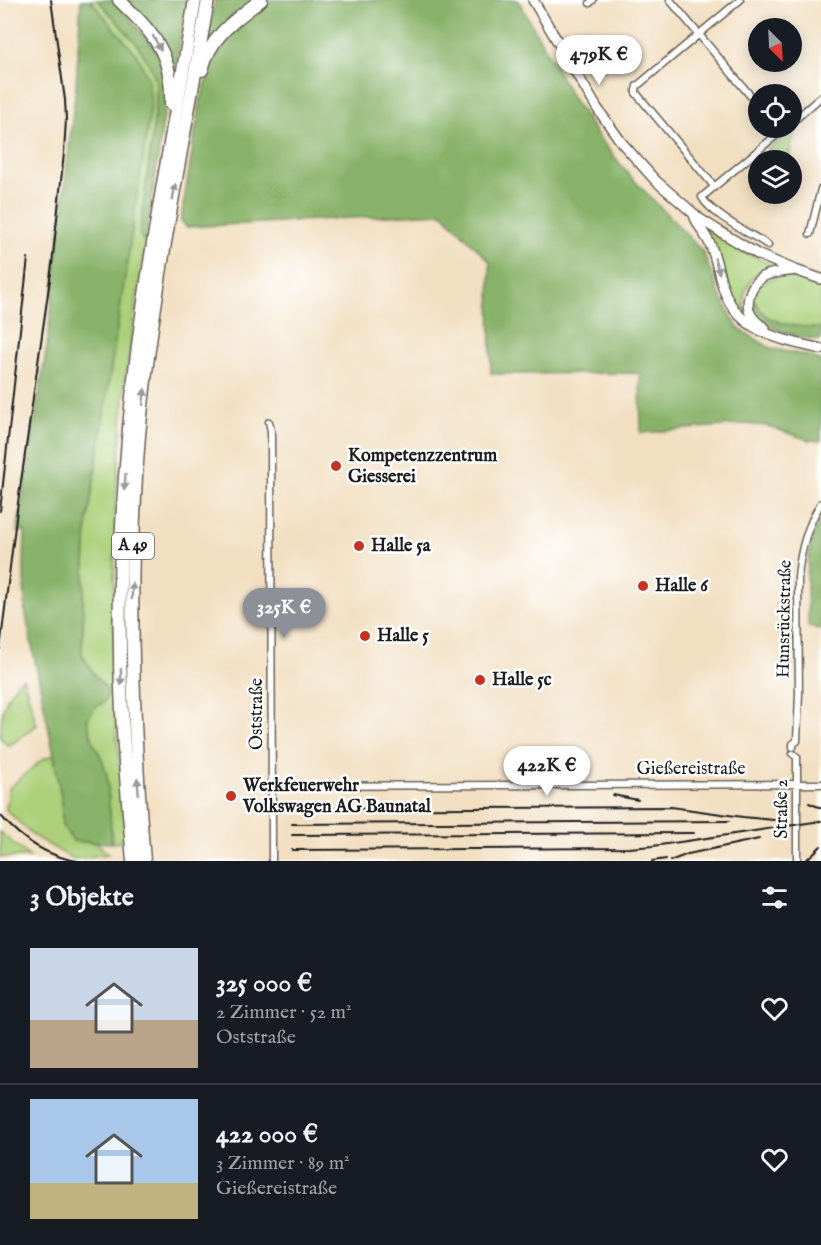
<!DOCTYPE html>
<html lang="de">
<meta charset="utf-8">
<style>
:root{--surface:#171b24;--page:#242831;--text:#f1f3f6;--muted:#9ea1a6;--line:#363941;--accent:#8c9099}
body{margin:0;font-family:"IM FELL English",serif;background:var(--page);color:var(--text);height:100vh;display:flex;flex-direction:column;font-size:22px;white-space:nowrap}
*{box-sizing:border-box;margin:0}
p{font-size:20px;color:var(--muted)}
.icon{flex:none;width:33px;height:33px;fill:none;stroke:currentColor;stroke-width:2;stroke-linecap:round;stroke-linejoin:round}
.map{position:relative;height:861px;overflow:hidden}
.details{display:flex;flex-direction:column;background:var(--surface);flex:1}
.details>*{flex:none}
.needle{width:39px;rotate:156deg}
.controls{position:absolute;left:748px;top:18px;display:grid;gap:12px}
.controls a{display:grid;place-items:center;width:54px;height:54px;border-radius:50%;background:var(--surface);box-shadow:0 3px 15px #0003;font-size:30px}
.price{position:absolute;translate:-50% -51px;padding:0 14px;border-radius:21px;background:#fff;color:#222;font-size:20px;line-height:39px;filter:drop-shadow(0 2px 3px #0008)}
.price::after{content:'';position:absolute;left:50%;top:36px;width:18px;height:14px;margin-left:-9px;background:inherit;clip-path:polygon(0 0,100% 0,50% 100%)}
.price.selected{background:var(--accent);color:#fff}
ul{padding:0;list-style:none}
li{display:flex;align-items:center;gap:18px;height:150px;padding:0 30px}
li+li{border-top:2px solid var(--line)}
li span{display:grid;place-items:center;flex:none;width:168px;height:120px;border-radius:0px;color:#555}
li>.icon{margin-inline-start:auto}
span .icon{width:72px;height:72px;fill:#fffc;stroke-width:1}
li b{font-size:26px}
h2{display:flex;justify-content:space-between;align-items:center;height:72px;padding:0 30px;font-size:26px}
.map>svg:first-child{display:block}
.green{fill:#abd079;stroke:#64764a;stroke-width:1.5}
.forest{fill:#88b269;stroke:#526742;stroke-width:1.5}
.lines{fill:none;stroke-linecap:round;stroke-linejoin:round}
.street-casing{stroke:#676056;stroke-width:9}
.secondary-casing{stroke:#676056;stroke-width:12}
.highway-casing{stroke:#676056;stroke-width:15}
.street{stroke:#fff;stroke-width:6}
.secondary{stroke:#fff;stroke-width:9}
.highway{stroke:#fff;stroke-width:12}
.rail{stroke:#1c1c1c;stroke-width:2}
.oneway{fill:#999}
.poi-dot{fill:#c8321e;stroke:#fff;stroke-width:2}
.labels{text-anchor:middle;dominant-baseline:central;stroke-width:5;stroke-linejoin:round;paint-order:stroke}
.shield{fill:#fff;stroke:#606060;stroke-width:1.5}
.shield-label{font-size:16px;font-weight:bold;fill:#1c1c1c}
.poi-label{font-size:18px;font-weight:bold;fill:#1c1c1c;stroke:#fff;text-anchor:start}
.street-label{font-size:18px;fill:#1c1c1c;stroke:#fff}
</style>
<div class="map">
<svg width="821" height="861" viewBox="0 0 821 861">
<rect width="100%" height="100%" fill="#fff"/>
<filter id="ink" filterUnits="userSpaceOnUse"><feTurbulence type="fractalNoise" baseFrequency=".0167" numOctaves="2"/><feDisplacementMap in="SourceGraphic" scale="12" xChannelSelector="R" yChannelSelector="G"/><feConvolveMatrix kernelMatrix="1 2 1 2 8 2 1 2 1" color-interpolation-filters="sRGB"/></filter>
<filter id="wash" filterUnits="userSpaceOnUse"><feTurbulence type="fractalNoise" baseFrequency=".008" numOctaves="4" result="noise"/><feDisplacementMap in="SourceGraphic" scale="24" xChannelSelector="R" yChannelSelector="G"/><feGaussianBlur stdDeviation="1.35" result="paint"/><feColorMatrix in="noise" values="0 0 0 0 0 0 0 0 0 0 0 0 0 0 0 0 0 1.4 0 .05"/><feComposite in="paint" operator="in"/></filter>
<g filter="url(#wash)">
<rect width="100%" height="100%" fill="#f2dfc1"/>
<path class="green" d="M90 0H98L137 44 150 65 156 81V103L140 234 143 240 146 239 126 372 115 509 113 702 121 773 127 841 112 843 107 776 102 759 93 742 87 720 94 708 108 695 106 689 95 676 82 654 83 623V602L87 527 106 18Z
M795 128 788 160H776L767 150Z
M704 227 728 244 778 268 763 270 753 277 745 292 744 307 751 321 735 306 728 291Z
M780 276 797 279 821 286V328C805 328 776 325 764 314 758 309 759 303 751 300 758 283 762 281 780 276Z
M23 678 37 725 9 746 1 739C0 715 4 693 23 678Z
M54 755 62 803V825L73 841 97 843 108 854 73 859 35 837 6 810 9 788 43 759Z
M0 832 1 833 30 857H0Z"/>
<path class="forest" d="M81 0H90L136 54 148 78 151 105 87 527 83 602V623L82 654 95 676 106 688 108 695 104 702 94 708 87 720 93 742 102 759 107 776 112 843 73 841 62 825V803L54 755 25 610 24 569 25 531 17 532 47 346 76 85Z
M98 0H114L144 35 161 58 169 80 146 239 143 240 140 234 156 103V81L150 65 137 44Z
M124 0H188L174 75Z
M215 0H253L208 43Z
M268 0H518L572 97 599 138 632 178 703 252 719 293 738 328 770 348 808 356 821 361V441L809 440 767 426 746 424 641 433 640 373 491 374 490 262 442 213 186 227 181 220 200 102 210 71 221 48 240 24Z
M751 300C759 303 758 309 764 314 776 325 805 328 821 328V340C802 339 760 329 752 309 752 308 751 301 751 300Z
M821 518V629L808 627C808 591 802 550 821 518Z"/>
</g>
<g filter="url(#ink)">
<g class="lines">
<g class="street-casing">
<path id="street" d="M670 0 759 106
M590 3 593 0
M792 122 821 97
M714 186 636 93V90L637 86 740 0
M810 234 821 189
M768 245C751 234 710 214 702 197L785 128
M269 422 271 431 272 861
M793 747V744L797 741 799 694 798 578C800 552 807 526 821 503
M793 754 797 757V861
M272 786 821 784"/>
</g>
<g class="secondary-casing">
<path id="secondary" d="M533 0 597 108 622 143 655 180 700 219 724 234 759 255 795 270 821 279
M694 215C698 226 705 234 710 244 717 260 719 277 725 293 741 333 783 340 821 349
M765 328C762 326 757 323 754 319 743 307 749 286 762 277 772 272 784 272 795 270"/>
</g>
<g class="highway-casing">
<path id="highway" d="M119 0C153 33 173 53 171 104
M202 70C209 37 236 19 261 0
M133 861C129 811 124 761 122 712 117 621 120 530 128 440 140 292 171 146 195 0
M144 861C132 719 127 577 139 435 153 289 183 144 208 0"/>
</g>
<use href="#street" class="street"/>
<use href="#secondary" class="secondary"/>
<use href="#highway" class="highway"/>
<path class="rail" d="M0 511 28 258
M0 649 17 510 52 265 64 153 66 119 65 100 51 0
M613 795 638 800
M809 803 821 808
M292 809 671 807 743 817 785 821
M0 815C21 839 45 856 77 861
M292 824 729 821
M292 835 694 833
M292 850 629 848 653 846 821 821
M652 861 666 859
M670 861 688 854 759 839
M805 861 821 846"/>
</g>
<defs><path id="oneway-solid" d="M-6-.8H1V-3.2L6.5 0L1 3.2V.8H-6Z" transform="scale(1.5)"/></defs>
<g class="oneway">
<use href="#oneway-solid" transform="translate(157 43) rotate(60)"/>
<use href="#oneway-solid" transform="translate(174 192) rotate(-80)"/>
<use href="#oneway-solid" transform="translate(717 266) rotate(73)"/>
<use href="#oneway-solid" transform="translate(144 397) rotate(-84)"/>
<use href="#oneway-solid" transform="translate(125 482) rotate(94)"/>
<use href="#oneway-solid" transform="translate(132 591) rotate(-89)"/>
<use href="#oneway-solid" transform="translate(121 677) rotate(89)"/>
<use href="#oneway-solid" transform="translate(138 786) rotate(-95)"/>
</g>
</g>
<g class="poi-dot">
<circle cx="336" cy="466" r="6"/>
<circle cx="359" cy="546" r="6"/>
<circle cx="643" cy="586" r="6"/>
<circle cx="365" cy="636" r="6"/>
<circle cx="480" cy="680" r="6"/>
<circle cx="231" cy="796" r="6"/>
</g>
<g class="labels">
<rect class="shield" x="112" y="533" width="42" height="26" rx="4.5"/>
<g class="shield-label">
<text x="133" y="546">A 49</text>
</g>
<g class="poi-label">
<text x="348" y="456">Kompetenzzentrum<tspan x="348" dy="21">Giesserei</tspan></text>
<text x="371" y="546">Halle 5a</text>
<text x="655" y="586">Halle 6</text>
<text x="377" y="636">Halle 5</text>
<text x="492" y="680">Halle 5c</text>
<text x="243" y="786">Werkfeuerwehr<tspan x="243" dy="21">Volkswagen AG Baunatal</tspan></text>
</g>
<g class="street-label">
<text transform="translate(785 619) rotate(-89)">Hunsrückstraße</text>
<text transform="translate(257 714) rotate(-90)">Oststraße</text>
<text x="691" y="769">Gießereistraße</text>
<text transform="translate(782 809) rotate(-90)">Straße 2</text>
</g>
</g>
</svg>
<div class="controls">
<a><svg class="needle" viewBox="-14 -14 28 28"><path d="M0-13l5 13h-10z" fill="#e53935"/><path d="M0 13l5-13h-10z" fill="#9ea1a6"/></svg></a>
<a><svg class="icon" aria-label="locate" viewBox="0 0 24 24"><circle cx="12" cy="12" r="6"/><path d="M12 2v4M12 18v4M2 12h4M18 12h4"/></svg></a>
<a><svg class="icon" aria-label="layers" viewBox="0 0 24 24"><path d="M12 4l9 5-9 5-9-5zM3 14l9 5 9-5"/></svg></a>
</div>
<b class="price" style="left:599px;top:86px">479K €</b>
<b class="price selected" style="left:284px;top:639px">325K €</b>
<b class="price" style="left:547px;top:797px">422K €</b>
</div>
<section class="details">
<h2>3 Objekte<svg class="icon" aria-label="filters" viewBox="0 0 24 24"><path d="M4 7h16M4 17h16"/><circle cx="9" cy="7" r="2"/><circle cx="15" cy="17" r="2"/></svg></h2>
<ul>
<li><span style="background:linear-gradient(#c9d6e8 60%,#b9a48a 0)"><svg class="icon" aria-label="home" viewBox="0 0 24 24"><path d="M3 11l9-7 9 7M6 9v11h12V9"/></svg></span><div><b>325 000 €</b><p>2 Zimmer · 52 m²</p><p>Oststraße</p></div><svg class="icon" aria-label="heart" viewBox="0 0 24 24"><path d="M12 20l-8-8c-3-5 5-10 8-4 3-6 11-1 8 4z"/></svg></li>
<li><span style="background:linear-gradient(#a9c7e8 70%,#c2b280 0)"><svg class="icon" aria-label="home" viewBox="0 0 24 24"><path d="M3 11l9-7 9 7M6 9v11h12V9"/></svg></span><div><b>422 000 €</b><p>3 Zimmer · 89 m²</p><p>Gießereistraße</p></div><svg class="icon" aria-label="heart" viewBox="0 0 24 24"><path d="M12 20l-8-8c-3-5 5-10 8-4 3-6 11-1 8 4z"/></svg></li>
</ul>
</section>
